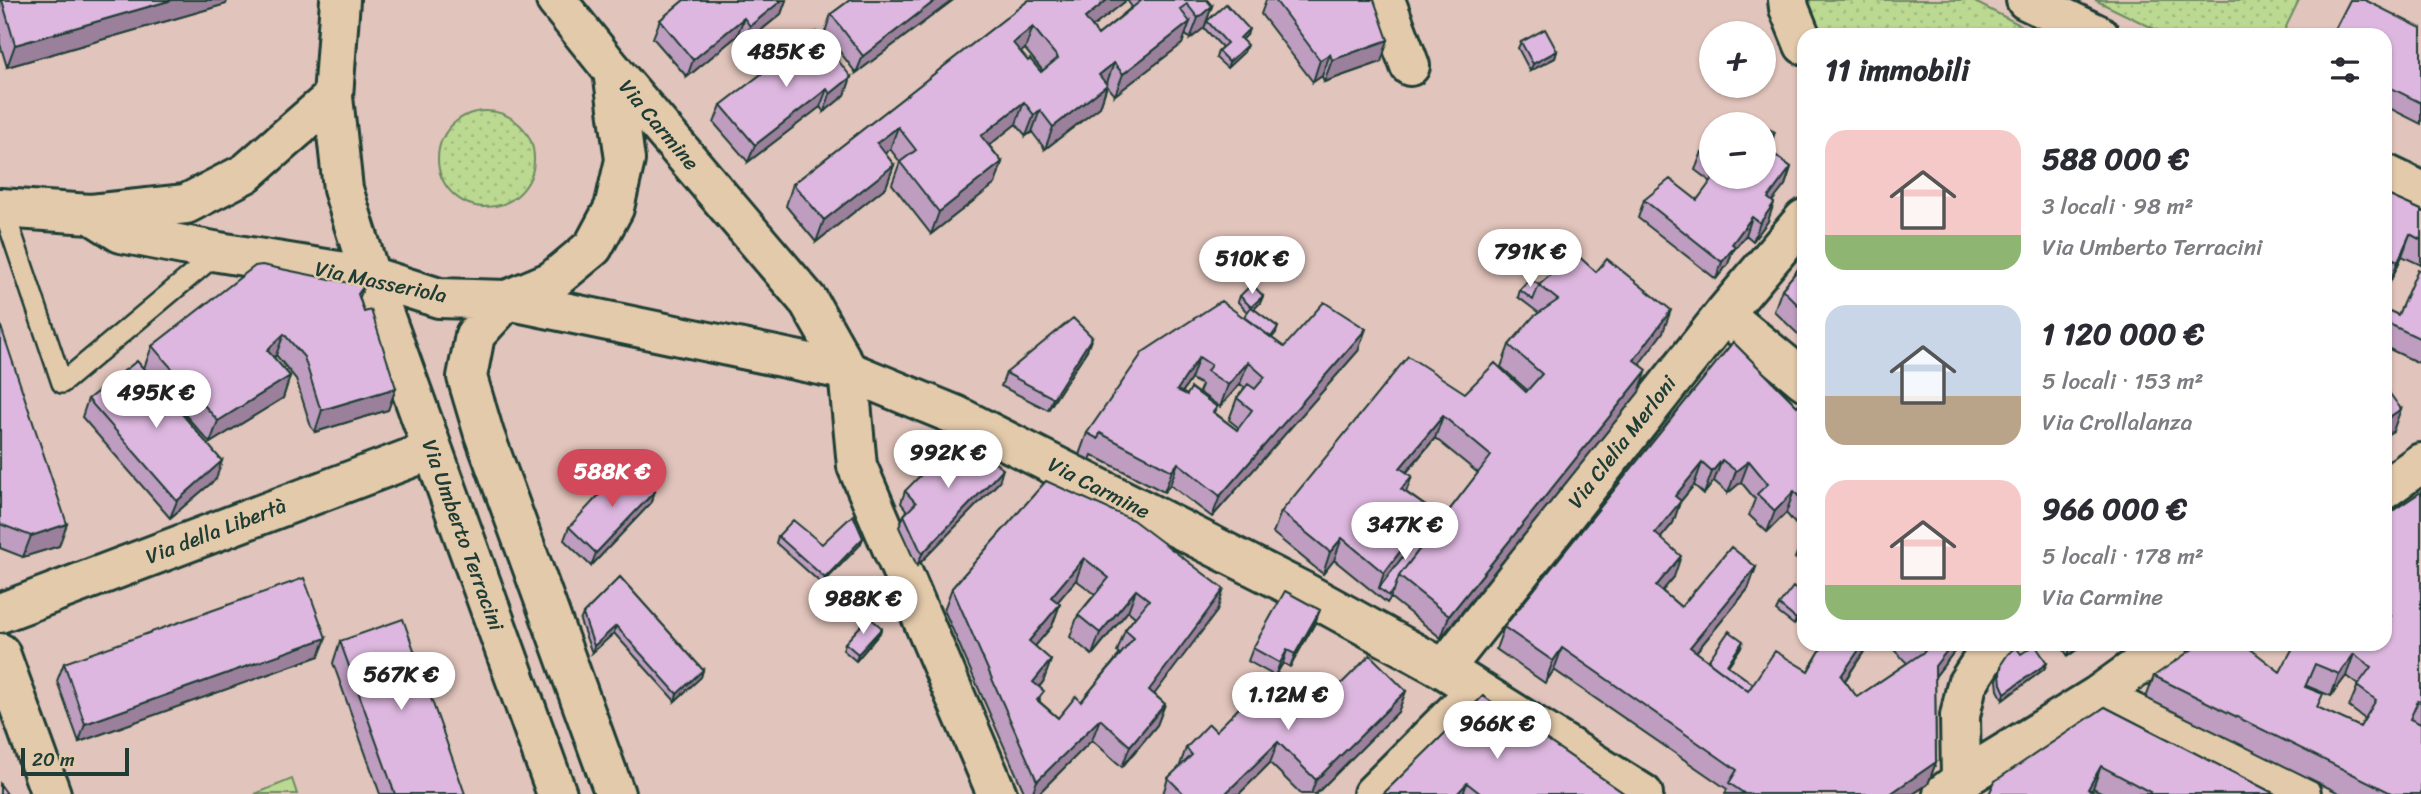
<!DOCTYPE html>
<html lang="it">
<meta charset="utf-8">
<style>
:root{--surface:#fff;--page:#f2f2f3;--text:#2b2b33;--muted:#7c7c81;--accent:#d1495b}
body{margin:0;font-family:Sriracha,sans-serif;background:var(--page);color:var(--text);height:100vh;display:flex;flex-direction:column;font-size:26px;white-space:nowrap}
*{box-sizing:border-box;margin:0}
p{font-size:23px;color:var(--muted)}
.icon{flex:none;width:38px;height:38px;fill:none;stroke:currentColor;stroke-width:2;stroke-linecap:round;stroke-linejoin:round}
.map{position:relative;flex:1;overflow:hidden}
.details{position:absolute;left:1797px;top:28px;width:595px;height:623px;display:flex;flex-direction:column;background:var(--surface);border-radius:21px;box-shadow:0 2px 5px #0004}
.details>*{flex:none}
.fabs{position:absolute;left:1699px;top:21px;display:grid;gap:14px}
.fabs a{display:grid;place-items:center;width:77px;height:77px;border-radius:50%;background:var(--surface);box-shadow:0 2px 5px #0004;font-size:35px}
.scale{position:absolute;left:21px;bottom:18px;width:108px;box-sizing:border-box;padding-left:7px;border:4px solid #1f3d34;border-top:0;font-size:19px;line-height:24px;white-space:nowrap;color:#1f3d34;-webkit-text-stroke:5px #e3caab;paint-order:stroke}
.price{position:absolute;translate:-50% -60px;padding:0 16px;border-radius:24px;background:#fff;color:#222;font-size:23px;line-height:46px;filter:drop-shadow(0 2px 4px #0008)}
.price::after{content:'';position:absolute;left:50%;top:42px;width:21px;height:16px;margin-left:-10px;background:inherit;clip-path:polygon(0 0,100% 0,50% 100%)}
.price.on{background:var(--accent);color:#fff}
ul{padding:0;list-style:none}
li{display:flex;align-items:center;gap:21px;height:175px;padding:0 28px}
li span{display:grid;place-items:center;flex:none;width:196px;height:140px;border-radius:21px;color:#555}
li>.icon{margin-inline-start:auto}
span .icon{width:84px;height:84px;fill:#fffc;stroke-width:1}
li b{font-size:30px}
h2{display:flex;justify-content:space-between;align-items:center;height:84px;padding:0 28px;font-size:30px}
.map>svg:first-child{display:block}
.grass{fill:url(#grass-dots);stroke:#6d8b62;stroke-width:2}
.forest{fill:url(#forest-firs);stroke:#6d8b62;stroke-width:2}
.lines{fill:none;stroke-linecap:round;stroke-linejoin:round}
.lane-casing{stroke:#1f3d34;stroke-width:24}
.street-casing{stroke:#1f3d34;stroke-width:44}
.secondary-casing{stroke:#1f3d34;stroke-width:44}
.lane{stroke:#e3caab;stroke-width:19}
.street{stroke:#e3caab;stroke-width:38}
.secondary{stroke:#e3caab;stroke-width:38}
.wall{fill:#be9dc0;stroke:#1f3d34;stroke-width:2;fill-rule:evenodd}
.shaded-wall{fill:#9b809c;stroke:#1f3d34;stroke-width:2}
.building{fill:#ddb7df;stroke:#1f3d34;stroke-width:2;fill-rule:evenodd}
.labels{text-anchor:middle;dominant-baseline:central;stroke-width:5;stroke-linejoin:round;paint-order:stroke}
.street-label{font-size:21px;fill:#1f3d34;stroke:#e3caab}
</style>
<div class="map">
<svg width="2421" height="794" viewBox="0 0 2421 794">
<defs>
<pattern id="grass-dots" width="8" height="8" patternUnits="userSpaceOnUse" patternTransform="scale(1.75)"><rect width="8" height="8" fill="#bbd991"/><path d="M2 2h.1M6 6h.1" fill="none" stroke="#a0bb7e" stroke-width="1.8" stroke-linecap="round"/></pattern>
<pattern id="forest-firs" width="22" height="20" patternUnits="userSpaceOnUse" patternTransform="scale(1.75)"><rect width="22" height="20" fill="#bbd991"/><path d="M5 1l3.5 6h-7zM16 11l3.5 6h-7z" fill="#a0bb7e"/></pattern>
</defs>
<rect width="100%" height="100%" fill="#e1c4bb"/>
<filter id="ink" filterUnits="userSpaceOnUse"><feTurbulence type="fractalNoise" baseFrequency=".0143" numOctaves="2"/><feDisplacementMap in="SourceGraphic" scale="14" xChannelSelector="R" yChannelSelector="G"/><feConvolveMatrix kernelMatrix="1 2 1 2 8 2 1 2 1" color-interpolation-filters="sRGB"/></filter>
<g filter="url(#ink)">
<path class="grass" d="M1805 0H1971L2040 35H1819Z
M2095 0H2299L2282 35H2167Z
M438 159a48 48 0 1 1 96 0a48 48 0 1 1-96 0Z"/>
<path class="forest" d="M292 779 297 794H255Z"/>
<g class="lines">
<g class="lane-casing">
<path id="lane" d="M3 208 62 383 219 252"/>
</g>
<g class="street-casing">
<path id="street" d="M1385 0 1410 66
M1788 0 1789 8 1804 45
M2026 0 2099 35
M613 71 809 302 848 371 857 466 997 794
M2385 174 2421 191
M507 300 848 371 955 415 1300 590 1444 669 1643 794
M1724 314 1804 380
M2385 489 2421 463
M0 613 432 450
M0 653 51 794
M1444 669 1724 314 1804 219
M2097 696 2301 794
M1961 780 1960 716 1967 684 1993 644
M1373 794 1477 690
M1943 794 1961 780 2097 696 2169 644"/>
</g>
<g class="secondary-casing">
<path id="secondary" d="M340 0 333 97 343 189 370 276 557 794
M0 208 91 214 121 233 219 252 370 276 439 298 507 300 552 281 593 247 614 208 625 160 613 71 556 0
M91 214 186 204 246 173 333 97
M507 300 475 335 467 377 484 434 615 794"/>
</g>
<use href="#lane" class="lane"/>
<use href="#street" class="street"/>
<use href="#secondary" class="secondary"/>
</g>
<path class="wall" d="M0 0H227L226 4 7 67 0 44Z
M684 0H786L781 14 744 44 737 36 687 77 653 38 660 20Z
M850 0H953L856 73 825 32 831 14Z
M1029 0H1207L1212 6 1204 28 1190 39 1185 34 1182 44 1115 95 1107 86 1100 107 1045 149 1032 132 1026 136 1016 124 989 145 1002 162 995 184 931 234 892 184 900 162 890 149 885 153 894 165 886 187 816 242 786 206 793 184ZM1127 0 1132 7 1098 35 1092 27ZM1025 49 1043 71 1041 72 1028 61 1020 52Z
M1266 0H1374L1381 62 1324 82 1322 76 1313 82 1261 14Z
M1207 21 1247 35 1242 40 1244 52 1227 68 1216 58 1218 51 1222 47 1204 28Z
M2421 28V124L2385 106V35Z
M1521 42 1557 51 1555 58 1530 71 1518 48Z
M851 77 845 95 824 112 820 107 748 162 714 123 721 105Z
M1712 145V177H1764L1769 150 1791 167 1785 185 1772 201 1768 221 1753 241 1746 235 1732 252 1728 264 1716 279 1638 218 1644 200H1697L1711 182 1695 170 1702 152Z
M2385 194 2421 210V265L2402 256 2390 282 2386 280 2385 283Z
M1804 262V340L1774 311 1782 289Z
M2421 271V364L2385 347V309L2398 315Z
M1539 285 1663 332 1639 364V392L1441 638 1391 598V597L1387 603 1334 560 1323 574 1273 533 1281 512 1465 393 1526 392 1527 390 1501 367 1509 345 1539 313 1518 297 1520 290ZM1435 438 1478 473 1433 531 1426 526 1431 510 1406 492 1407 472Z
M1240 296H1263L1260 303 1254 309 1278 327 1276 333 1272 338 1284 347 1358 351 1212 517 1170 485 1164 492 1092 455 1090 460 1079 455 1087 433 1244 317 1247 312 1238 302ZM1191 379 1202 385 1199 392 1220 407 1240 384 1245 388 1237 398 1229 420 1239 428 1237 430 1215 413 1217 407 1182 393Z
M360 299 364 312 396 388 388 410 315 432 311 427 296 379 276 355 274 358 290 376 283 398 210 443 144 368 152 346Z
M0 324 59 546 23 557 0 548Z
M1092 337 1087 350 1048 410 1001 386 1006 373Z
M1733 342 1797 406 1804 399V534L1786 513 1767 532 1749 515 1755 499 1741 482 1728 493 1714 481 1704 494 1694 485 1680 502 1673 523 1660 538 1674 577 1662 591 1681 607 1756 567 1748 589 1696 652 1708 661 1741 647 1728 666 1753 684 1808 671 1824 644H1869L1845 681 1857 697 1907 663 1888 644H1960L1935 677 1936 762 1928 784 1913 794H1725L1727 789 1554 670 1545 683 1496 649 1504 627Z
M88 399 216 479 170 518 82 417Z
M1046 481 1217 611 1154 694 1165 704 1157 725 1122 767 1092 740 1038 794H1025L944 610 952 588ZM1076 580 1095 594 1078 615 1070 637 1092 655 1128 611 1135 617 1125 630 1117 652 1120 654 1081 702 1058 718 1040 702 1039 687 1043 682 1051 660 1035 646 1052 626 1060 604 1057 602Z
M999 482 917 566 899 527 904 515 907 511 901 503 905 491Z
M655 491 650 504 591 566 564 540 569 527Z
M2421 492V794H2341L2146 698 2154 676 2280 672 2385 644V516ZM2346 676 2358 685 2349 707 2365 719 2360 727 2318 708 2307 687V686L2331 696Z
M1804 535V566L1795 558Z
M778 536 822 544 863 538 860 545 822 584 776 543Z
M620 577 703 670 701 677 675 701 614 633 592 653 580 621 583 614Z
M1779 605 1804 614 1794 625 1776 611Z
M1315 623 1290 667 1283 663 1275 676 1248 661 1253 648Z
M879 634 856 661 843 650 845 643Z
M326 638 319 656 79 742 57 681 64 663Z
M340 641 465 794H380L333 663Z
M2060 644H2085L2068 656Z
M2021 654 2047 663 2044 669 2003 700 1998 690 1997 680 2002 663Z
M1406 691 1398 712 1316 794H1301L1270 763 1239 794H1163L1168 778 1179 768 1186 748 1216 731 1290 723 1325 700Z
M1483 696 1625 794H1383Z
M2105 707 2275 794H2105L2093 788 1989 794Z"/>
<path class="shaded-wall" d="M172 0H227L226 4 7 67 15 45Z
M782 0H786L781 14 744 44 750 26Z
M936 0H953L856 73 863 56Z
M1107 0H1127L1077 39 1085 18Z
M1212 6 1204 28 1190 39 1198 18Z
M744 18 737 36 687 77 693 60Z
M1190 22 1182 44 1115 95 1123 74Z
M1033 27 1025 49 1005 65 1013 43Z
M1249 29 1247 35 1237 45 1240 38Z
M1388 40 1381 62 1324 82 1332 60Z
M1247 45 1244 52 1227 68 1229 62Z
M1557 51 1555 58 1530 71 1533 64Z
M1330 54 1322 76 1313 82 1320 60Z
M1114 63 1106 85 1099 75Z
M851 77 845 95 824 112 830 94Z
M1107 85 1100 107 1045 149 1053 127Z
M827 89 820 107 748 162 755 145Z
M1024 102 1016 124 973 158 981 136Z
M1040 110 1032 132 1026 136 1034 115Z
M898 127 890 149 869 165 877 143Z
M1775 132 1769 150 1764 156V147Z
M1002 162 995 184 931 234 939 212Z
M894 165 886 187 816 242 824 220Z
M1791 167 1785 185 1761 216 1768 198Z
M1774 203 1768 221 1753 241 1760 223Z
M1752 217 1746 235 1732 252 1728 264 1716 279 1722 262 1732 244Z
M2410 234 2402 256 2390 282 2398 261Z
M364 286 356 308 358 294Z
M1263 296 1260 303 1249 314 1251 307Z
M1671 310 1663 332 1626 382 1634 360Z
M1366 329 1358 351 1212 517 1220 496Z
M284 334 276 355 259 372 267 350Z
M1092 337 1087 350 1048 410 1053 398Z
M1199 357 1191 379 1169 412 1177 390Z
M1248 362 1240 384 1220 407 1228 385Z
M1647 370 1639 392 1441 638 1449 616Z
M290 376 283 398 210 443 218 421Z
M396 388 388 410 315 432 322 410Z
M2401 409 2393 431 2385 436V420Z
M1443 416 1435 438 1392 489 1400 468Z
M1722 460 1714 481 1704 494 1712 472Z
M222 461 216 479 170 518 177 501Z
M1749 461 1741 482 1728 493 1736 471Z
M1178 463 1170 485 1164 492 1172 471Z
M1702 463 1694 485 1680 502 1673 523 1647 555 1655 533 1675 496Z
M1003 469 999 482 917 566 922 554Z
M1412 476 1404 498 1401 489Z
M655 491 650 504 591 566 596 553Z
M1794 491 1786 513 1767 532 1775 511Z
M1431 510 1423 532 1379 588 1384 573Z
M67 524 59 546 23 557 31 536Z
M863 538 860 545 822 584 825 578Z
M1342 538 1334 560 1323 574 1330 552Z
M1681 556 1674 577 1648 608 1656 586Z
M1084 558 1076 580 1043 619 1051 597Z
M1756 567 1748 589 1682 669 1690 647Z
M1224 589 1217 611 1141 712 1149 690Z
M1136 590 1128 611 1092 655 1100 633Z
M1060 604 1052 626 1021 663 1029 641Z
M1320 610 1315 623 1290 667 1295 654Z
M1804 610V614L1794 625 1796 619Z
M616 626 614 633 592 653 594 646Z
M882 628 879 634 856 661 858 654Z
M326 638 319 656 79 742 85 724Z
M1743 641 1741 647 1724 671 1727 665Z
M1863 644H1869L1833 698 1841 676Z
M1952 644H1960L1927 687 1935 666Z
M2078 644H2084L2068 656 2070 649Z
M1562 648 1554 670 1545 683 1553 661Z
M1287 650 1283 663 1275 676 1280 663Z
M2354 654 2346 676 2331 696 2339 674Z
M1051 660 1043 682 1025 704 1033 682Z
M2047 663 2044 669 2003 700 2005 693Z
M703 670 701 677 675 701 677 694Z
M1406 691 1398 712 1316 794H1311L1316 780Z
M1165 704 1157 725 1122 767 1130 746Z
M1100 719 1092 740 1038 794H1032L1037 781Z
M1278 742 1270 763 1239 794H1225Z
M1936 762 1928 784 1913 794H1890Z
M2101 766 2093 788 2090 794 2088 789Z
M1467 783 1463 794H1457Z"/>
<path class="building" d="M2 0H172L15 45Z
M684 0H782L750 26 744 18 693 60 660 20Z
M850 0H936L863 56 831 14Z
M1029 0H1107L1085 18 1098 35 1142 0H1207L1212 6 1198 18 1187 4 1180 9 1190 22 1123 74 1114 63 1099 75 1107 85 1053 127 1040 110 1034 115 1024 102 981 136 1002 162 939 212 900 162 916 150 898 127 877 143 894 165 824 220 793 184ZM1033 27 1058 58 1041 72 1030 59 1028 61 1013 43Z
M1275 0H1374L1388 40 1332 60 1330 54 1320 60Z
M2350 0H2365L2421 28V103L2385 85V35H2332Z
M1226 4 1249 29 1240 38 1247 45 1229 62 1218 51 1227 43 1207 21Z
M1545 29 1557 51 1533 64 1521 42Z
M816 32 851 77 830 94 827 89 755 145 721 105Z
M1744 118 1758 124H1736Z
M1764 127 1775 132 1764 147 1791 167 1768 198 1774 203 1760 223 1752 217 1732 244 1735 246 1722 262 1644 200 1670 179 1697 200 1714 177H1764Z
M1712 145V160L1702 152Z
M2385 194 2421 210V240L2410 234 2398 261 2394 259 2385 278Z
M1575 253 1596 272 1607 259 1671 310 1634 360 1647 370 1449 616 1399 576 1491 456 1443 416 1400 468 1412 476 1401 489 1431 510 1384 573 1342 538 1330 552 1281 512 1408 356 1465 393 1495 363 1526 392 1542 374 1509 345 1533 317 1558 300 1539 285Z
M1804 262V311L1782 289Z
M262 265 364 286 358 294 364 312 371 310 396 388 322 410 319 405 304 357 284 334 267 350 290 376 218 421 152 346 255 266Z
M2418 269 2421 271V339L2385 322V309L2398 315Z
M1530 279 1539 285 1533 300 1520 290Z
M1252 284 1263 296 1251 307 1240 296Z
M1221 301 1284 347 1324 302 1366 329 1220 496 1178 463 1172 471 1100 433 1098 439 1087 433 1143 352ZM1199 357 1211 365 1207 371 1228 385 1248 362 1265 377 1255 389 1248 384 1237 398 1252 410 1237 430 1213 412 1217 407 1191 388 1187 395 1177 390Z
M1251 307 1278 327 1271 337 1244 317Z
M1073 318 1092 337 1053 398 1006 373Z
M0 324 67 524 31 536 0 524Z
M1733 342 1797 406 1804 399V503L1794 491 1775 511 1757 494 1768 484 1749 461 1736 471 1722 460 1712 472 1702 463 1675 496 1681 501 1655 533 1681 556 1656 586 1681 607 1731 547 1756 567 1690 647 1748 691 1775 651 1808 671 1824 644H1863L1841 676 1857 697 1925 651 1918 644H1952L1935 666 1936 762 1890 794H1745L1729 783 1737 770 1562 648 1553 661 1504 627Z
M137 361 222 461 177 501 88 399Z
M2385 387 2401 409 2385 420Z
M960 435 1003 469 922 554 904 515 916 503 905 491Z
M627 465 655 491 596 553 569 527Z
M1046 481 1133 520 1224 589 1149 690 1165 704 1130 746 1100 719 1037 781 952 588ZM1084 558 1109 578 1078 615 1100 633 1136 590 1149 600 1125 630 1134 638 1081 702 1076 696 1058 718 1037 700 1044 691 1033 682 1051 660 1029 641 1060 604 1051 597Z
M2421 492V702L2418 701 2410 719 2421 724V794H2393L2154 676 2200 644H2244L2280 672 2295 644H2385V621L2391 616 2385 610V516ZM2354 654 2371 667 2357 686 2376 700 2360 727 2317 707 2323 694 2305 687 2315 664 2339 674Z
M853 515 863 538 825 578 778 536 793 520 822 544Z
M1426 526 1433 531 1399 576 1394 590 1389 596 1379 588Z
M620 577 703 670 677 694 616 626 594 646 583 614Z
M304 578 326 638 85 724 64 663Z
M1793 587 1804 596V610L1796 619 1779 605Z
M1285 591 1320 610 1295 654 1287 650 1280 663 1253 648Z
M869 617 882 628 858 654 845 643Z
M403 619 465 794H395L340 641Z
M1729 631 1743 641 1727 665 1753 684 1748 691 1708 661Z
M2067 644H2078L2070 649Z
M2035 645 2047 663 2005 693 2001 684 2000 673 2002 663 2008 654 2016 647 2021 654Z
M1370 655 1406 691 1316 780 1278 742 1225 794H1184L1168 778 1192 755 1186 748 1209 724 1216 731 1257 690 1290 723 1319 694 1325 700Z
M1483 696 1625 794H1481L1467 783 1457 794H1383Z
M2105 707 2275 794H2148L2150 792 2101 766 2088 789 2099 794H1989L1995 781Z
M0 784 7 794H0Z"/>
</g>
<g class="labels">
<g class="street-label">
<text transform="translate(659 125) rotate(50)">Via Carmine</text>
<text transform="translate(381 282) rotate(12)">Via Masseriola</text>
<text transform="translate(1622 442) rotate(-52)">Via Clelia Merloni</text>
<text transform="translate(1099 488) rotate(27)">Via Carmine</text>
<text transform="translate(216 531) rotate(-21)">Via della Libertà</text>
<text transform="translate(463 535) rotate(70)">Via Umberto Terracini</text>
</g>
</g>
</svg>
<div class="fabs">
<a>+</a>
<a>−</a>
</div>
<div class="scale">20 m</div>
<b class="price" style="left:786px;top:89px">485K €</b>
<b class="price" style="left:1530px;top:289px">791K €</b>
<b class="price" style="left:1252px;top:296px">510K €</b>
<b class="price" style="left:156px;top:430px">495K €</b>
<b class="price" style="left:948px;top:490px">992K €</b>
<b class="price on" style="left:612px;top:509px">588K €</b>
<b class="price" style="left:1405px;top:562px">347K €</b>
<b class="price" style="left:863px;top:636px">988K €</b>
<b class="price" style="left:401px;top:712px">567K €</b>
<b class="price" style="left:1288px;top:732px">1.12M €</b>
<b class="price" style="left:1497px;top:761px">966K €</b>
<section class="details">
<h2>11 immobili<svg class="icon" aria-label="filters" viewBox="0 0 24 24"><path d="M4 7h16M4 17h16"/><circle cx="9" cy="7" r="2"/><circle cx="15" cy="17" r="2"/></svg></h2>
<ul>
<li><span style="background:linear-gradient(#f6c9c9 75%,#8fb573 0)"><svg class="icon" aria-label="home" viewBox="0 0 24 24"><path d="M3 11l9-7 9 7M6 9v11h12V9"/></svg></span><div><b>588 000 €</b><p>3 locali · 98 m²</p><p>Via Umberto Terracini</p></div></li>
<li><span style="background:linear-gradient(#c9d6e8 65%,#b9a48a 0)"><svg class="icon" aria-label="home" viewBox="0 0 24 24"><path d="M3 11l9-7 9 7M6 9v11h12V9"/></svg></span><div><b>1 120 000 €</b><p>5 locali · 153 m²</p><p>Via Crollalanza</p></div></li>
<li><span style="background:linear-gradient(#f6c9c9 75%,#8fb573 0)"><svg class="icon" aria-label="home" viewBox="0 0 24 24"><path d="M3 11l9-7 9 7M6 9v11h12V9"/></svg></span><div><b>966 000 €</b><p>5 locali · 178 m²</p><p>Via Carmine</p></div></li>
</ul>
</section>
</div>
